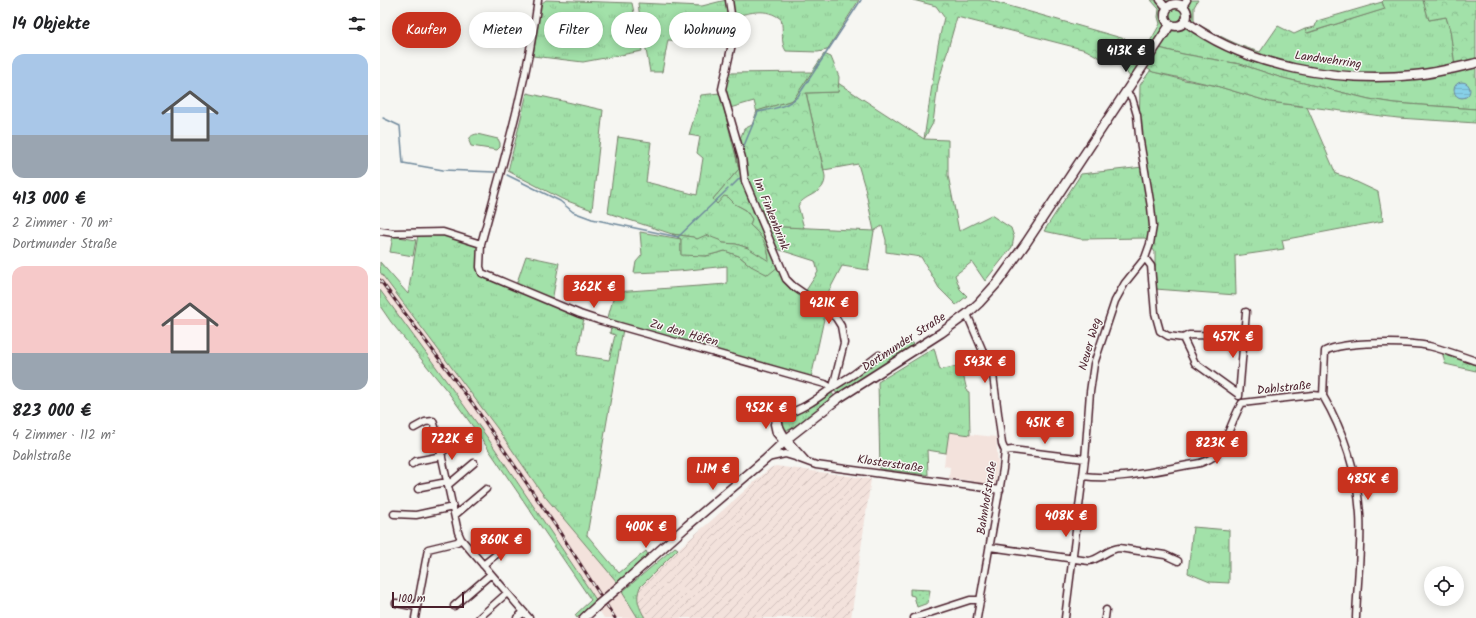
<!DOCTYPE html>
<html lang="de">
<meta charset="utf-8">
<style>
:root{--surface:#fff;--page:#f2f2f2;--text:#202124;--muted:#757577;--accent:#c8321e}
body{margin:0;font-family:Kalam,sans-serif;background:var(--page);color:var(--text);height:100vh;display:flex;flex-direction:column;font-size:15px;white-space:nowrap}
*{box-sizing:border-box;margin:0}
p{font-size:13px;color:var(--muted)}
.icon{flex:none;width:22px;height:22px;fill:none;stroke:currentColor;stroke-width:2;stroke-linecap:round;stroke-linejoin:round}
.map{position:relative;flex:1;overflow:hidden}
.details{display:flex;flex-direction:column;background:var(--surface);width:380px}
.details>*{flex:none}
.hud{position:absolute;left:12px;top:12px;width:380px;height:36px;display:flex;gap:8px}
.controls{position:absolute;left:1044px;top:566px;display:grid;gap:8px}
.controls a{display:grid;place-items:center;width:40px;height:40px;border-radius:50%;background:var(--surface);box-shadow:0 2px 10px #0003;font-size:20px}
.scale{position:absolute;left:12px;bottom:10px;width:72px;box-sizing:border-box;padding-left:4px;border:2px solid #4a1f2b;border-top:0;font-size:11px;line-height:14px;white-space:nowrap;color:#4a1f2b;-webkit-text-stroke:3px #f6f6f2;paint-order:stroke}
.price{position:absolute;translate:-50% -34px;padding:0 9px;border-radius:4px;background:var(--accent);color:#fff;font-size:13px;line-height:26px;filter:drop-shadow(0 1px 2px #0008)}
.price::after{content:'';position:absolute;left:50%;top:24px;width:12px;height:9px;margin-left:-6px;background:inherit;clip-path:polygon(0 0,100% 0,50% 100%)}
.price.current{background:#222;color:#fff}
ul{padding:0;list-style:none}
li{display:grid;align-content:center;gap:8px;height:212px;padding:0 12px}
li span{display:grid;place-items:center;height:124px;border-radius:12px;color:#555}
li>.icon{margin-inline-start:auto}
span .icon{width:72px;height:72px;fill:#fffc;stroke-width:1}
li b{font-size:17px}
h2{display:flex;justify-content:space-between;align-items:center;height:48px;padding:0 12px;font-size:17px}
.pill{padding:0 14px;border-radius:18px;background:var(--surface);box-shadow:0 2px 10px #0003;font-size:14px;line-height:36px}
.pill.current{background:var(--accent);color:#fff}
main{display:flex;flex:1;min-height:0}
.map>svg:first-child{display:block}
.built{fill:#f3e2dc}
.industrial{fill:url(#industrial-furrows)}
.grass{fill:url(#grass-tufts);stroke:#76806a}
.forest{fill:url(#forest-crowns);stroke:#76806a}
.park{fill:url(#park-dots);stroke:#76806a}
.pitch{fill:#a2e1a9;stroke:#76806a}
.water{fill:url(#water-rules);stroke:#6f899c}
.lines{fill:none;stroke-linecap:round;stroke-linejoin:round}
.stream{stroke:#6f899c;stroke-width:1.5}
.minor-casing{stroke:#4a1f2b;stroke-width:9}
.major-casing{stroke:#4a1f2b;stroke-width:11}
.minor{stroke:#f6f6f2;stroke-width:6}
.major{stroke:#f6f6f2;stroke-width:8}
.rail-casing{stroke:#4a1f2b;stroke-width:3}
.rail{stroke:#f6f6f2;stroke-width:1.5;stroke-dasharray:4.5;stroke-linecap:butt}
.major-bridge-casing{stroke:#4a1f2b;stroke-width:11;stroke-linecap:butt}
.major-bridge{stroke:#f6f6f2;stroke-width:8}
.labels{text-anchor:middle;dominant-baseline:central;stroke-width:3;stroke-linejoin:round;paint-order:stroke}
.street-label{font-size:12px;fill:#4a1f2b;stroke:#f6f6f2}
</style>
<main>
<section class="details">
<h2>14 Objekte<svg class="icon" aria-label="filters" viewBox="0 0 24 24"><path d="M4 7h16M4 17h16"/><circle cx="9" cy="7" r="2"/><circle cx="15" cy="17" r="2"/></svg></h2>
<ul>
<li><span style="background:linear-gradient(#a9c7e8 65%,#9aa5b1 0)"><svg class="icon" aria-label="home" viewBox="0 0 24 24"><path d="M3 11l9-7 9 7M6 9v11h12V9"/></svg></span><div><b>413 000 €</b><p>2 Zimmer · 70 m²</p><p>Dortmunder Straße</p></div></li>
<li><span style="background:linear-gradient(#f6c9c9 70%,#9aa5b1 0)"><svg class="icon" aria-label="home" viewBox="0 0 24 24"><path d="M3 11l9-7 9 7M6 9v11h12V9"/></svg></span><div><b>823 000 €</b><p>4 Zimmer · 112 m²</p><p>Dahlstraße</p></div></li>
</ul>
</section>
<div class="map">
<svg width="1096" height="618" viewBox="0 0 1096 618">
<defs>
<pattern id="industrial-furrows" width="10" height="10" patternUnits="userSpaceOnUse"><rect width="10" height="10" fill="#f3e2dc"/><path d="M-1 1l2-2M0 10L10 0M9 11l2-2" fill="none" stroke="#d2c1bd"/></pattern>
<pattern id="grass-tufts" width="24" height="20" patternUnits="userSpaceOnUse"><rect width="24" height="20" fill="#a2e1a9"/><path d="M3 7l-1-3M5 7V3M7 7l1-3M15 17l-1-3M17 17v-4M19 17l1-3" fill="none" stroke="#8dc192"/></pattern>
<pattern id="forest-crowns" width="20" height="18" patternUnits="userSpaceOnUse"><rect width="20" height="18" fill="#a2e1a9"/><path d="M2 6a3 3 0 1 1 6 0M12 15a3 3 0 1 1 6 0" fill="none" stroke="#8dc192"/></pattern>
<pattern id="park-dots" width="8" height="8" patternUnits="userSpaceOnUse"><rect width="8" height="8" fill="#a2e1a9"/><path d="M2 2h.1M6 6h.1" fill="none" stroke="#8dc192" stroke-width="1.8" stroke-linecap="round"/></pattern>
<pattern id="water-rules" width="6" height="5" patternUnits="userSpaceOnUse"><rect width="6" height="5" fill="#87d0e8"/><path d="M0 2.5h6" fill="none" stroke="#76b2c7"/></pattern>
</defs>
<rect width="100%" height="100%" fill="#f6f6f2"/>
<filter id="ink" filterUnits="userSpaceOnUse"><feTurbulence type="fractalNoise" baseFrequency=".025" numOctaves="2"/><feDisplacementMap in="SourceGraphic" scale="8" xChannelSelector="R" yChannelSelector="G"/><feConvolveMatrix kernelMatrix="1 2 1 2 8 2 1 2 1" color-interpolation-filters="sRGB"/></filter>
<g filter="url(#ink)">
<path class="built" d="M0 272 117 428 162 493 237 582 258 618H224L214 602 216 600 211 592 107 437 0 290Z
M568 432 616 437 618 463 615 486 596 484 592 481 569 478 570 467 564 466Z"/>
<path class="industrial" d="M396 466 491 479 471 618H265L257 602V593L260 587 298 549 333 519 390 468Z"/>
<path class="grass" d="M166 0 252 3 262 51 203 62 153 56 161 4Z
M346 0 351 28 349 40 314 27 302 41 288 40 282 72H270L259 11 258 3 322 6Z
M351 0H479L447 50 438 52 406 51C400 42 404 30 401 19 385 7 372 13 354 16Z
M771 0H818L814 7V22C836 34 857 46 880 52L898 26 914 34 925 29 928 33 1004 9 1002 2 1004 0H1043L1049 20 1066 17 1070 30 1075 65 1096 59V109L1014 103 989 99 899 77 860 64 803 54 768 45 780 24 778 17 779 9Z
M770 71 804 80 833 85 890 102 927 107 956 174 966 177 998 192 1003 221 902 240 904 249 855 256 856 295 775 289V252L765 238 701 239 664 231 701 174 763 167 759 135 760 85Z
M433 72 413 100 378 111 377 113 374 101 350 108 345 87 347 73Z
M458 83 544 139 568 140V175L579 231 611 215 631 228 634 237 632 247 605 281 592 262 575 275 580 289 587 296 576 305 559 288 541 257 506 252V240L502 226 494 231 488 270 462 266 442 304 425 292 438 272 435 261 397 249 387 226 494 231 485 188 478 164 444 170 426 93 458 92Z
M147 93 223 110 212 210 182 199 128 171Z
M340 93 359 169 333 199 344 195 348 197 355 204 366 210 372 219 370 225C382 235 389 247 389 262L368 248 356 244 343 243 339 240 317 239 313 237 292 234 228 213 238 137 271 142 266 182 317 195 323 158 317 153 320 137 309 135 321 95Z
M260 232 301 239V254L326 256 345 251 359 256 371 266H399L402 275 446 310 431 378 227 321 235 292 347 284V266L299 271 254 273 256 262 262 255Z
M38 235 69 236 98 246 99 276 204 318 197 355 229 360 235 335 230 333 231 326 243 329 207 535 239 573 266 551 268 555 237 582 162 493 117 428 0 272V262L28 294Z
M146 256 179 263 172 301 136 285Z
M0 290 107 437 211 592 216 600 197 618 195 615 211 600 94 428 68 392 11 322 0 306Z
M532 342 534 347 458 395 454 390 503 356Z
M554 348 560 370 581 365 587 391 589 392 590 435 569 432 566 453 547 450 548 475 500 469 498 382Z
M451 392 455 397 413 428 408 430H405L401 422V420Z
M813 527 849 530V583L830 582 808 573Z
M295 547 298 549 260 587C255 599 259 607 265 618H258L242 592Z"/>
<path class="forest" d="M533 0H608L759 43 803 54 860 64 899 77 989 99 1014 103 1096 109V123L1018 118 890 102 833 85 773 72 763 66 753 81 742 66 737 63 731 64 706 50 577 17 558 84 553 123 544 139 558 45 564 17 556 6Z
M1043 0H1096V59L1075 65 1070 30 1066 17 1049 20Z
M1002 2 1005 9 927 33 925 29 935 27 937 21Z
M444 54 451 57 459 77 458 92 426 93 445 176C446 195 425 193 418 206L424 228 387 226 399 266 388 275 371 266 359 256 345 251 326 256 301 255V239L292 234 313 237 317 239 326 235 339 240 343 243 356 244 368 248 389 261C389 247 381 234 370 225L372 219 366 210 355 204 348 197 344 196 337 204 333 199 359 169 355 151 364 129 372 125 377 111 413 100Z
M1062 351 1096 361V371L1065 364Z"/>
<path class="park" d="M530 589 550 590 548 603 537 607 534 596 530 595Z"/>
<path class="pitch" d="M97 134 118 139 120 143V147L117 150 91 146 89 141C90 136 92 135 97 134Z
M13 236 36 240 33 256 10 252Z"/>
<path class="water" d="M1074 90a8 8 0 1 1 16 0a8 8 0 1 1-16 0Z"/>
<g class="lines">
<path class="stream" d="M3 118 20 126 23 163 63 170 115 172
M363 148 378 112C392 109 408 107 418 96L481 0
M127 175 180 201 193 212 212 219 298 237 348 189
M351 187 361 177 360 162"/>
<g class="minor-casing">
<path id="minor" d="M349 0 354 35 342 89 362 158 365 181 406 279 413 286 446 309 456 318 461 326 464 343 453 387C443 394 432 403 421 408 408 415 404 411 394 424L396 433 417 458 436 465 620 490
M780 0 784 5 789 7
M803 6 807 0
M0 231 14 233 63 232 101 244 100 267 102 273 200 314 218 320 445 384 452 388
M101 244C123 163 147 83 158 0
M765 258 771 266 775 313 780 331 788 336 803 338
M587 314 613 375 622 444 625 451 623 469 597 618
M453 387 474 374 499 355
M858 394 815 363 803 338 809 335 864 336
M859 396 866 312
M943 396C964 432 977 472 980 514 982 549 977 584 976 618
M943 396 945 351C964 341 1028 342 1049 346 1065 350 1081 356 1096 361
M399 418C396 431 418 451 426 461
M34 428 45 422 53 421 56 430 78 532 81 539 149 618
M625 451 632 450 705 459
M61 453 82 437
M387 458 405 454 415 457
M32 464 36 461 62 456
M703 476C741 481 782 469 820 463 825 461 830 460 834 456 845 448 853 416 862 403L933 395 943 396
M68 485 94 463
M38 489 41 487 67 482
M14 514 36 515 73 507
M75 515 106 489
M610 547 709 561C720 559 728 549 739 548L785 555 798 561
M103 565 127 546
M16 603 37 607
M74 606 111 574
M35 618 48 549 77 542 81 539
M99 618 127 593
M137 618 144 612
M534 618 590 600H601
M685 618 705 459 710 392 714 364 735 301 745 283 765 258 770 244 773 226 771 207 759 135 757 115 752 98 746 92
M725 618 726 610"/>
</g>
<g class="major-casing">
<path id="major" d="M785 15a11 11 0 1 1 22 0a11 11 0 1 1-22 0Z
M805 21C866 67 959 83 1034 75 1055 73 1075 68 1096 63
M239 587 307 526 386 459 408 438 459 398 561 333 587 314 599 303 618 282 646 243 790 25
M204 618 217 606"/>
</g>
<use href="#minor" class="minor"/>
<use href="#major" class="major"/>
<g class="rail-casing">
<path id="rail" d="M0 280 93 404 179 531 235 618"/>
</g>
<use href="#rail" class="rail"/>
<g class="major-bridge-casing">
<path id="major-bridge" d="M217 606 239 587"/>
</g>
<use href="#major-bridge" class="major-bridge"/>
</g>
</g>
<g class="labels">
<g class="street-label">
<text transform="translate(948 60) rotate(8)">Landwehrring</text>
<text transform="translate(391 214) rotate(68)">Im Finkenbrink</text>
<text transform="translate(304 333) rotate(16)">Zu den Höfen</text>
<text transform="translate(524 342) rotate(-33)">Dortmunder Straße</text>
<text transform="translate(710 344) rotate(-74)">Neuer Weg</text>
<text transform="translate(904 388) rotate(-6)">Dahlstraße</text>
<text transform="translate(510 464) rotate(8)">Klosterstraße</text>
<text transform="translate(607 498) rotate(-81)">Bahnhofstraße</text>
</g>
</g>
</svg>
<div class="controls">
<a><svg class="icon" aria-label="locate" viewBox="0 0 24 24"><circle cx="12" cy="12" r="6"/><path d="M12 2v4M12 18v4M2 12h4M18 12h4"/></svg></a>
</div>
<div class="scale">100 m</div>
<b class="price current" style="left:746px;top:73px">413K €</b>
<b class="price" style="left:214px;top:309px">362K €</b>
<b class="price" style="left:449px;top:325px">421K €</b>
<b class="price" style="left:853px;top:359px">457K €</b>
<b class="price" style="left:605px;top:384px">543K €</b>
<b class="price" style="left:386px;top:430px">952K €</b>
<b class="price" style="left:665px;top:445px">451K €</b>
<b class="price" style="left:72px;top:461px">722K €</b>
<b class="price" style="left:837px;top:465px">823K €</b>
<b class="price" style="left:333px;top:491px">1.1M €</b>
<b class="price" style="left:988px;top:501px">485K €</b>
<b class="price" style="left:686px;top:538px">408K €</b>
<b class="price" style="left:266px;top:549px">400K €</b>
<b class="price" style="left:121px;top:562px">860K €</b>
<div class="hud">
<a class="pill current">Kaufen</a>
<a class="pill">Mieten</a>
<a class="pill">Filter</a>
<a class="pill">Neu</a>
<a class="pill">Wohnung</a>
</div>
</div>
</main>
